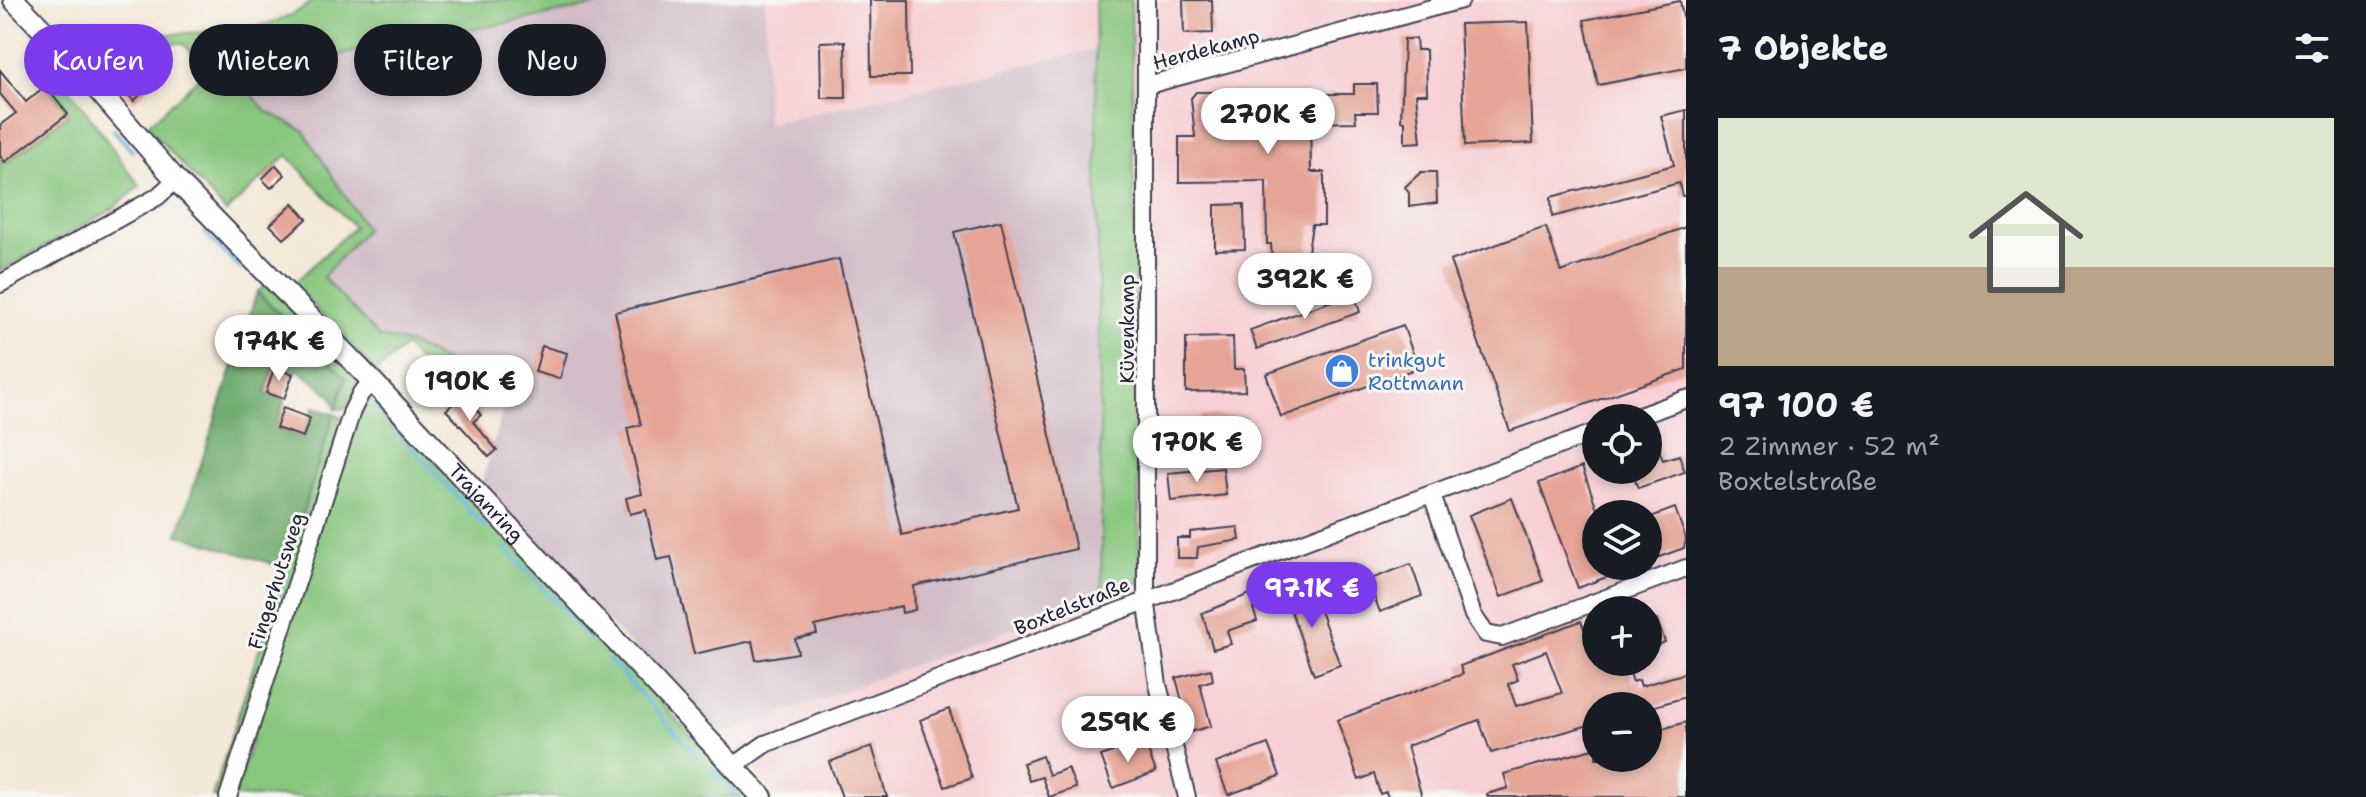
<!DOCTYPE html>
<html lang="de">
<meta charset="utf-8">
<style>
:root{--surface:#171b24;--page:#20242c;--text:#f1f3f6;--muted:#9ea1a6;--line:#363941;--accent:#7c3aed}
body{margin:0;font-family:"Shantell Sans",sans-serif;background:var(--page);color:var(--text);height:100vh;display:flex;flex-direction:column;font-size:30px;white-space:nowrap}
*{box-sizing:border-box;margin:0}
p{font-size:26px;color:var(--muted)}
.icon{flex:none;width:44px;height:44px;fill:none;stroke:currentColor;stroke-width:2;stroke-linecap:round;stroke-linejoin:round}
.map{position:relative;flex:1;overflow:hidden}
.side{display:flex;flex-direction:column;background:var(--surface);width:680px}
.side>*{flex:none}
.banner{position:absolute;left:24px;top:24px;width:760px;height:72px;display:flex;gap:16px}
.tools{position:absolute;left:1582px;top:404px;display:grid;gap:16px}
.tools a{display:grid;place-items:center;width:80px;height:80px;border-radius:50%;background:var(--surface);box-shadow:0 4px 12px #0003;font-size:40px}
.price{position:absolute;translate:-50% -68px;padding:0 18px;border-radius:28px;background:#fff;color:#222;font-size:26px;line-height:52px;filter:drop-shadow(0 2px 4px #0008)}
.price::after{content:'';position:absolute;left:50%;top:48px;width:24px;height:18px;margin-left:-12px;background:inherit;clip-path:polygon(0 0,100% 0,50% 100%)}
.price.on{background:var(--accent);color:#fff}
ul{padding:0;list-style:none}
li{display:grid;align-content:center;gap:16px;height:424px;padding:0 32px}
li+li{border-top:2px solid var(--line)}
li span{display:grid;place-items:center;height:248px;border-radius:0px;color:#555}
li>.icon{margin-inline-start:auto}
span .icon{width:144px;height:144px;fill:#fffc;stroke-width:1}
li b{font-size:34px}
h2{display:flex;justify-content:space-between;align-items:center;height:96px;padding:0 32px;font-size:34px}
.tag{padding:0 28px;border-radius:36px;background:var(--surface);box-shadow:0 4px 12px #0003;font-size:28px;line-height:72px}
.tag.on{background:var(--accent);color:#fff}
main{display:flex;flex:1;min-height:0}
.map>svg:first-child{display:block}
.built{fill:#f7cfd4;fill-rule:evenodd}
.industrial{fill:#d2bdc8}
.green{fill:#87c67d;stroke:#54745c;stroke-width:2}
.forest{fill:#6dab6c;stroke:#486654;stroke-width:2}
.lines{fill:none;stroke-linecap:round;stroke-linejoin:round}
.stream{stroke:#61b3dd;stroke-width:4}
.building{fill:#e6a596;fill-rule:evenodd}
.minor-casing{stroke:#424053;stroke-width:20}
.major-casing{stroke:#424053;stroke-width:24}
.minor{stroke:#fff;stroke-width:16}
.major{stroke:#fff;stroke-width:20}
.labels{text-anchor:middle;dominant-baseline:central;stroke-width:6;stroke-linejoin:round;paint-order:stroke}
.street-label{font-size:20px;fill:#22223b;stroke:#f6f6f2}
.shop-label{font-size:20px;fill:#366cbe;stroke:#f6f6f2;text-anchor:start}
</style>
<main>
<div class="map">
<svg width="1686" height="797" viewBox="0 0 1686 797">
<rect width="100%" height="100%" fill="#f6f6f2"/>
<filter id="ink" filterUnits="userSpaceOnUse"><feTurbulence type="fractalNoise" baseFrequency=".0125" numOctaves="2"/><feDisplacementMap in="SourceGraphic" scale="16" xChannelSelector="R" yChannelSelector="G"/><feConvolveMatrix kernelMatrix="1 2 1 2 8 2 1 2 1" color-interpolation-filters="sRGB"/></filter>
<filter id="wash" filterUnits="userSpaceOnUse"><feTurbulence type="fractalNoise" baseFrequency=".006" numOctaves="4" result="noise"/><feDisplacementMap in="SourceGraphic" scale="32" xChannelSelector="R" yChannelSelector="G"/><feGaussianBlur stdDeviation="1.8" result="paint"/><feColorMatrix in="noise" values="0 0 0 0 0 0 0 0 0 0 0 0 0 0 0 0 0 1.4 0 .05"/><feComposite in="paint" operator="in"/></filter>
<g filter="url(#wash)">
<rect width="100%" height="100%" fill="#f4e9d8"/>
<path class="built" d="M765 0H1095V49L766 124Z
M1131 0H1686V797H778L718 731 733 732 1140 582ZM1596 418H1648V470H1596ZM1596 514H1648V566H1596ZM1596 610H1648V662H1596ZM1596 706H1648V758H1596Z"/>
<path class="industrial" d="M626 0H765L767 124 1095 49 1102 596 732 732 718 731 624 639 481 486 505 401 477 374 470 380 454 365 409 343 379 337 323 277 366 228 303 130 266 111 252 95V82L307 61Z"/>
<path class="green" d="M314 0H626L307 61 252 82V95L266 111 303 130 366 229 323 277 379 337 409 343 454 365 470 380 451 396 405 346 376 372 293 284 354 227 287 155 226 212 147 126 207 70 183 43C150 43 124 54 96 70L91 61C113 49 135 38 160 35 212 29 271 36 314 0Z
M1095 0H1131L1140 582 1102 596Z
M57 75C88 110 112 150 140 186L110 211 0 271V157L6 163 69 114 46 85Z
M267 284 360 378 349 408 336 409 346 378 257 292Z
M372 394 749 797H234L356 410Z
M334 414 345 420 224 797H212Z"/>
<path class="forest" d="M257 292 346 378 336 409 331 395 297 369 295 374 274 367 265 393 285 400 276 428 303 438 314 407 334 414 285 568 178 534Z"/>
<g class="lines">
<path class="stream" d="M114 130 132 151
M205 233 241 269
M374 407 485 527
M504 547 592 641
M609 660 697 755
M710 768 738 797"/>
</g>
<g id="blocks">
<path class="building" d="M870 0H909L910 76H871Z
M1183 0H1212L1213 33 1184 34Z
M1680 1 1686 32V68L1598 85 1584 20Z
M1528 22 1533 143 1465 146 1460 24Z
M1404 39H1416L1417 50H1426L1427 94H1416L1421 142 1405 143V121H1401Z
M845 41 846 98H821L820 42Z
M134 54 144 66 152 59 163 71 134 101 118 83 130 72 123 65Z
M0 70 26 102 45 86 68 114 5 162 0 156V125L16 113 0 94Z
M1354 84H1377L1378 112H1355L1356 122 1310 123 1311 172H1324V225H1312L1307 258 1272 259 1271 244H1267L1266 181 1179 182V137H1195L1191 98 1196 92H1244L1245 107 1328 106V94H1354Z
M1686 110V196H1682L1679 183 1552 217 1551 197 1674 165 1661 116Z
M276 165 285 175 271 188 262 179Z
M1421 172H1436L1437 203 1409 207V193L1405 187Z
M293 203 307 219 284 239 270 225Z
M1244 204 1245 249 1215 250V205Z
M1001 221 1076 549 914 586 915 610 902 613 901 606 815 626 817 634 795 639 798 653 756 660 752 641 694 654 671 557 657 560 646 510 630 514 626 498 642 494 627 428 641 425 615 312 839 259 902 535 1018 508 954 232Z
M1546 227 1561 272 1686 227V369L1510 431 1450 261Z
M1354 293 1360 312 1257 349 1250 330Z
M1403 325 1418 368 1281 417 1266 374Z
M1233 337 1234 369H1244L1245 391 1186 392V338Z
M542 346 567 353 560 379 535 372Z
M274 368 293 374 284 399 266 393Z
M463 395 481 415 473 422 497 450 489 457 446 410Z
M283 408 310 418 303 437 276 428Z
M1200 416H1245V438H1201Z
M1658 446 1663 460 1679 455 1685 472 1638 488 1631 470H1648V450Z
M1582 467 1599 514H1596V566L1633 567 1578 588 1539 483Z
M1223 468 1226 495 1171 501 1168 473Z
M1512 498 1543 581 1501 597 1469 515Z
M1675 508 1686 539 1684 548 1648 561V518Z
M1238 527 1240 540 1198 547 1197 558H1177V538H1190V532Z
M1411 564 1422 596 1380 612 1368 580Z
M1304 585 1308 594 1313 592 1340 665 1314 675 1284 592Z
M1260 590 1264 604 1253 608 1257 621 1227 631 1231 644 1213 649 1202 613Z
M1657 620 1665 642 1648 649V624Z
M1581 621 1589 641 1596 639V662H1626L1633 682 1639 680 1641 686 1686 673V697L1648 708 1596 706V723L1491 753 1479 720 1407 746 1422 797H1388L1386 792 1380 794 1374 774 1359 780 1337 720 1463 674 1460 666ZM1546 651 1562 693 1516 706 1508 684 1518 680 1512 664Z
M1211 669 1213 680 1200 684 1211 726 1190 732 1176 678Z
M949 709 972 778 945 787 920 720Z
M1686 722V797H1488L1487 794 1508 788 1504 774 1596 748V758H1648V733Z
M1144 740 1156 772 1113 788 1101 756Z
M1268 744 1280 776 1228 795 1216 763Z
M872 746 887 797H842L829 762Z
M1042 756 1049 775 1068 768 1076 788 1049 797 1042 777 1029 781 1023 763Z"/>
</g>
</g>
<g filter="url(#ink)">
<use href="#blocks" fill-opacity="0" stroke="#424053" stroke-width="2"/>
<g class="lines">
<g class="minor-casing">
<path id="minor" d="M1146 0V598L1158 685 1187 797
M1148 85 1461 0
M0 284 157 197 176 180
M1634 418 1686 399
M1432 495 1473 615 1486 634 1502 637 1686 568
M734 766 765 744 1596 432
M228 797 352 411 361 393 373 382"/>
</g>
<g class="major-casing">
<g id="major">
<path id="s1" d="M14 0 78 67 176 180 373 382 762 797"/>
</g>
</g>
<use href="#minor" class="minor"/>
<use href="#major" class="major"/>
</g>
</g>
<defs>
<g id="shop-disc" transform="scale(1.8)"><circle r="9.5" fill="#3f7fe0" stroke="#f6f6f2"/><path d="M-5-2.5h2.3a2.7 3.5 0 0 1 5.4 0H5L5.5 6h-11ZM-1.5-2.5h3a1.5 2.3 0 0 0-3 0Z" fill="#fff"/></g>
</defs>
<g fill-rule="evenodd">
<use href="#shop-disc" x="1342" y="371"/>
</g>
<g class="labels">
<g class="street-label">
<text transform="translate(1206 49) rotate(-15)">Herdekamp</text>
<text transform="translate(1127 329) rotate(-90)">Küvenkamp</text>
<text stroke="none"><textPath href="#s1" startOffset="690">Trajanring</textPath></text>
<text transform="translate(276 581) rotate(-72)">Fingerhutsweg</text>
<text transform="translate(1072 606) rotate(-22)">Boxtelstraße</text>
</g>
<g class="shop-label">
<text x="1368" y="360">trinkgut<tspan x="1368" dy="23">Rottmann</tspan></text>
</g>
</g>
</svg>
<div class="tools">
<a><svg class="icon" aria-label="locate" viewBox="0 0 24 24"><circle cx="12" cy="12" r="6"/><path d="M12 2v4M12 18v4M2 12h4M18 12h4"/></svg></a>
<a><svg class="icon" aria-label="layers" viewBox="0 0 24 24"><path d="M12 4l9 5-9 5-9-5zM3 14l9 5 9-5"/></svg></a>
<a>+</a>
<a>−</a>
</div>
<b class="price" style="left:1268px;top:156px">270K €</b>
<b class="price" style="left:1305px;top:321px">392K €</b>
<b class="price" style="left:279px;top:383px">174K €</b>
<b class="price" style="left:470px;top:423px">190K €</b>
<b class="price" style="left:1197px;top:484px">170K €</b>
<b class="price on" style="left:1312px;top:630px">97.1K €</b>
<b class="price" style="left:1128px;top:764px">259K €</b>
<div class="banner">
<a class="tag on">Kaufen</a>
<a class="tag">Mieten</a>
<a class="tag">Filter</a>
<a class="tag">Neu</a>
</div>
</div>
<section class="side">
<h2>7 Objekte<svg class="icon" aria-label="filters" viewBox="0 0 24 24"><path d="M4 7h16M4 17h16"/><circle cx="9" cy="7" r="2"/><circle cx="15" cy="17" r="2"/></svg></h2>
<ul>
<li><span style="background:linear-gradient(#dfe7d0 60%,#b9a48a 0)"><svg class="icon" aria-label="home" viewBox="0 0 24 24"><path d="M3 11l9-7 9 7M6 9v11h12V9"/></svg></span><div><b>97 100 €</b><p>2 Zimmer · 52 m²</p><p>Boxtelstraße</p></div></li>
</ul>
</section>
</main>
